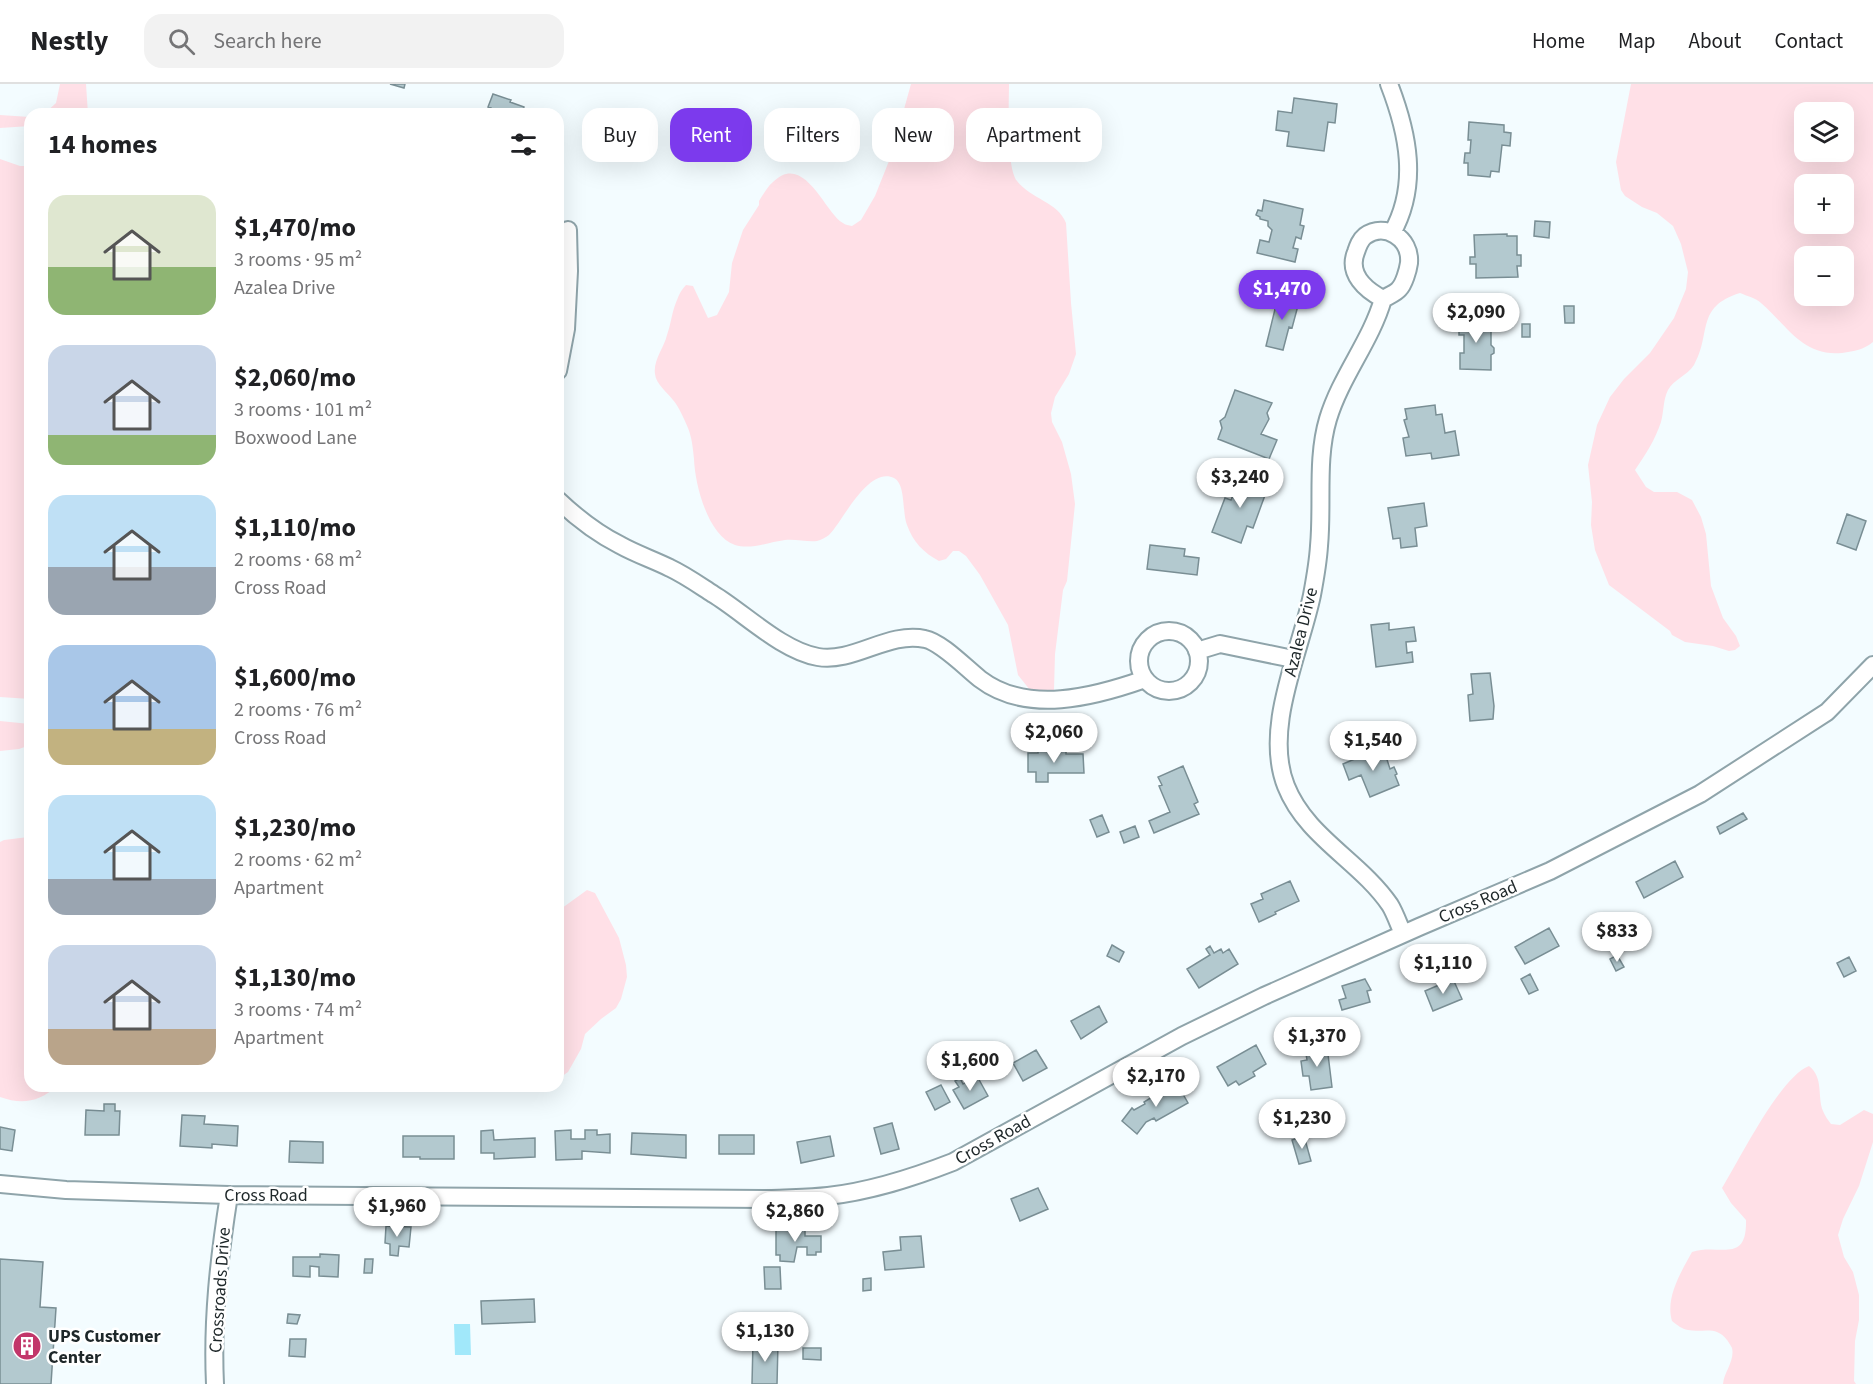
<!DOCTYPE html>
<meta charset="utf-8">
<style>
:root{--surface:#fff;--page:#f2f2f2;--text:#202124;--muted:#757577;--line:#e0e0e0;--accent:#7c3aed}
body{margin:0;font-family:"Source Sans 3",sans-serif;background:var(--page);color:var(--text);height:100vh;display:flex;flex-direction:column;font-size:22px;white-space:nowrap}
*{box-sizing:border-box;margin:0}
p{font-size:20px;color:var(--muted)}
.icon{flex:none;width:33px;height:33px;fill:none;stroke:currentColor;stroke-width:2;stroke-linecap:round;stroke-linejoin:round}
.map{position:relative;flex:1;overflow:hidden}
.panel{position:absolute;left:24px;top:24px;width:540px;height:984px;display:flex;flex-direction:column;background:var(--surface);border-radius:18px;box-shadow:0 6px 24px #0002}
.panel>*{flex:none}
.banner{position:absolute;left:582px;top:24px;width:570px;height:54px;display:flex;gap:12px}
.tools{position:absolute;left:1794px;top:18px;display:grid;gap:12px}
.tools a{display:grid;place-items:center;width:60px;height:60px;border-radius:12px;background:var(--surface);box-shadow:0 6px 24px #0002;font-size:30px}
.price{position:absolute;translate:-50% -51px;padding:0 14px;border-radius:21px;background:#fff;color:#222;font-size:20px;line-height:39px;filter:drop-shadow(0 2px 3px #0008)}
.price::after{content:'';position:absolute;left:50%;top:36px;width:18px;height:14px;margin-left:-9px;background:inherit;clip-path:polygon(0 0,100% 0,50% 100%)}
.price.current{background:var(--accent);color:#fff}
ul{padding:0;list-style:none}
li{display:flex;align-items:center;gap:18px;height:150px;padding:0 24px}
li span{display:grid;place-items:center;flex:none;width:168px;height:120px;border-radius:18px;color:#555}
li>.icon{margin-inline-start:auto}
span .icon{width:72px;height:72px;fill:#fffc;stroke-width:1}
li b{font-size:26px}
h2{display:flex;justify-content:space-between;align-items:center;height:72px;padding:0 24px;font-size:26px}
.tag{padding:0 21px;border-radius:18px;background:var(--surface);box-shadow:0 6px 24px #0002;font-size:21px;line-height:54px}
.tag.current{background:var(--accent);color:#fff}
header{display:flex;align-items:center;gap:36px;box-sizing:border-box;height:84px;padding:0 30px;background:var(--surface);border-bottom:2px solid var(--line)}
header strong{font-size:28px}
nav{display:flex;gap:33px;margin-inline-start:auto;font-size:21px}
.search{width:420px;height:54px;background:var(--page);display:flex;align-items:center;gap:15px;box-sizing:border-box;padding:0 21px;border-radius:18px;color:var(--muted);font-size:22px}
.map>svg:first-child{display:block}
.green{fill:#ffe0e7;fill-rule:evenodd}
.water{fill:#a1e8fa}
.building{fill:#b3c9cf;stroke:#798e94;stroke-width:1.5}
.lines{fill:none;stroke-linecap:round;stroke-linejoin:round}
.minor-casing{stroke:#8fa4aa;stroke-width:20}
.minor{stroke:#fff;stroke-width:16}
.labels{text-anchor:middle;dominant-baseline:central;stroke-width:5;stroke-linejoin:round;paint-order:stroke}
.street-label{font-size:18px;fill:#1e2729;stroke:#fff}
.poi-label{font-size:18px;font-weight:bold;fill:#1e2729;stroke:#fff;text-anchor:start}
</style>
<header>
<strong>Nestly</strong>
<div class="search"><svg class="icon" aria-label="search" viewBox="0 0 24 24"><circle cx="10" cy="10" r="6"/><path d="M15 15l6 6"/></svg>Search here</div>
<nav><a>Home</a><a>Map</a><a>About</a><a>Contact</a></nav>
</header>
<div class="map">
<svg width="1873" height="1300" viewBox="0 0 1873 1300">
<rect width="100%" height="100%" fill="#f3fcff"/>
<path class="green" d="M60 0H86L88 30H44L56 19Z
M911 0H1009C1009 21 1006 83 1017 97 1031 115 1058 118 1066 139L1071 219 1076 270 1069 290 1055 313 1051 329 1052 338 1062 358 1071 390 1075 420 1067 497 1063 506 1055 570 1054 606 1047 618 1038 616 1018 591 1008 541 980 491 966 472 959 467H953L946 475 939 477C924 469 913 458 907 441 902 429 906 400 894 394 868 382 843 437 829 451 826 453 821 456 817 457 807 458 796 455 785 456 769 458 751 466 735 461 708 452 695 401 694 375 693 365 692 354 688 344 684 335 679 323 673 316 667 308 656 300 655 290 653 276 664 264 667 251 671 240 672 227 677 216 679 210 682 205 686 201L693 202 708 234 717 231 729 208 732 179 743 146 759 121V117C763 111 767 103 773 98 804 67 825 129 843 139 845 141 849 141 852 142L861 136 875 112 891 72Z
M1631 0H1873V258C1863 266 1855 267 1842 269 1802 273 1787 241 1761 219 1756 214 1747 212 1740 209 1695 223 1712 249 1694 281 1687 292 1674 295 1668 306 1663 316 1664 327 1661 338 1655 356 1646 370 1635 386L1646 403 1654 408H1677L1692 416 1701 433 1706 450 1711 502 1723 534 1736 552 1740 562 1735 566 1729 567 1713 562 1685 558 1672 551 1670 547 1609 501 1595 466 1591 441 1592 418 1588 381 1597 341 1610 313 1624 295 1650 269 1674 234 1686 205 1688 188 1681 160 1673 142 1657 129 1642 123 1625 112 1621 106 1616 78ZM1804 28H1844V68H1804ZM1804 100H1844V140H1804ZM1804 172H1844V212H1804Z
M0 31 30 33V42L0 44Z
M0 75 20 82H30V329C23 347 23 365 30 383V615L0 613Z
M0 637 30 640V661L19 665 0 667Z
M28 753 30 754V1002H57C39 1018 22 1021 0 1013V758L4 756Z
M587 806 595 809 619 854 626 881 627 893 621 915 616 924 601 935 585 950 581 965 568 988 558 995V827Z
M1809 982C1824 994 1817 1012 1823 1027 1825 1032 1828 1036 1831 1040L1840 1041 1864 1026 1873 1030V1058L1859 1102 1843 1135 1838 1151 1844 1173 1853 1188 1859 1211V1236L1855 1257 1854 1297 1856 1300H1723C1724 1288 1735 1277 1732 1264 1731 1262 1728 1257 1727 1256 1716 1241 1703 1249 1688 1246 1682 1245 1677 1241 1672 1237 1665 1214 1681 1188 1692 1168 1719 1159 1747 1181 1746 1136L1731 1119 1722 1104C1740 1075 1780 993 1809 982Z"/>
<path class="water" d="M454 1240H470L471 1271H455Z"/>
<path class="building" d="M390 0H405L404 4Z
M493 10 511 16 510 18 524 23 522 30 489 29 491 24 488 23Z
M1294 14 1337 20 1335 39 1328 38 1324 67 1287 62 1289 48 1276 46 1278 27 1292 29Z
M1469 38 1504 41V48L1511 49 1510 62 1502 61 1499 88 1491 87 1490 93 1468 91V79H1464L1465 69H1470L1471 56H1468Z
M1264 116 1303 125 1300 141 1304 142 1301 155 1296 153 1293 164 1298 165 1295 178 1257 169 1260 156 1269 158 1272 146 1268 142V137L1260 135V133L1256 131 1258 126 1262 127Z
M1535 137 1550 138 1549 154 1534 152Z
M1507 150V152H1517V171H1521V182H1517L1518 193 1476 194V180H1470V173H1475L1474 151Z
M1279 209 1300 214 1292 244 1289 243 1283 266 1266 262Z
M1564 222H1574V239H1565Z
M1459 234H1491V261L1494 264V269L1491 271V286L1460 285V269H1464V251H1459Z
M1522 240H1530V253H1522Z
M1235 306 1272 319 1267 329 1269 335 1261 350 1277 356 1269 375 1218 355 1222 344 1220 337 1225 333Z
M1435 321 1436 331 1442 330 1445 349 1455 347 1459 371 1432 375 1431 369 1406 372 1403 354 1409 353 1404 336 1407 335 1405 325Z
M1237 391 1268 403 1253 444 1247 442 1241 459 1212 448 1225 414 1231 416 1233 411 1230 410Z
M1424 419 1427 442 1415 444 1417 462 1401 464 1400 454 1393 455 1388 424Z
M1847 430 1866 437 1856 466 1837 459Z
M1150 461 1185 465 1184 472 1199 474 1197 491 1147 485Z
M1389 539V546L1414 543 1416 557 1406 558 1407 569 1412 568 1413 578 1376 583 1371 541Z
M1490 589 1494 622 1493 635 1470 637 1468 611 1473 610 1471 590Z
M1383 663 1390 685 1394 683 1397 690 1395 691 1399 701 1370 713 1361 691 1349 696 1343 680Z
M1038 666H1066V670H1083L1084 689H1048V698H1036V688H1028V669H1038Z
M1183 682 1198 718 1194 720 1199 730 1154 749 1149 737 1170 728 1159 702 1162 701 1158 693Z
M1743 729 1747 735 1720 750 1717 743Z
M1102 731 1109 748 1097 753 1090 736Z
M1135 742 1139 753 1124 759 1120 748Z
M1675 777 1683 793 1644 814 1636 798Z
M1290 797 1299 817 1275 828 1276 830 1259 838 1251 820 1263 815 1261 810Z
M1549 844 1559 862 1525 880 1515 863Z
M1112 861 1124 868 1119 878 1107 872Z
M1210 862 1214 869 1221 865 1223 869 1229 865 1238 880 1199 904 1187 885 1210 871 1206 865Z
M1617 871 1624 883 1616 887 1610 875Z
M1849 873 1856 887 1844 893 1837 879Z
M1530 890 1538 906 1529 910 1521 895Z
M1365 895 1371 906 1367 907 1370 918 1342 926 1339 916 1346 914 1342 902Z
M1453 895 1462 915 1433 927 1425 907Z
M1099 922 1107 938 1081 955 1071 937Z
M1256 961 1266 980 1253 988 1255 992 1239 1001 1236 997 1228 1002 1217 983Z
M1327 962 1332 1003 1311 1006 1309 992H1303L1301 977 1307 976 1305 964Z
M1036 966 1047 984 1023 997 1013 979Z
M977 992 988 1012 964 1025 953 1006 959 1003 955 997 960 994 963 1000Z
M1176 998 1188 1019 1156 1037 1154 1034 1146 1038 1137 1050 1122 1037 1132 1024 1134 1026 1145 1020 1144 1018Z
M941 1001 950 1018 935 1026 926 1008Z
M104 1020H115V1027H120L119 1051H85L86 1026 104 1027Z
M182 1031 205 1032 204 1040 238 1042 237 1062 212 1060V1064L180 1062Z
M892 1039 899 1065 881 1070 874 1044Z
M0 1043 15 1046 12 1067 0 1065Z
M493 1046 494 1056 535 1054V1073L494 1075V1069H481V1047Z
M571 1046V1055H585V1046H597V1051L610 1050V1069L582 1067V1075L556 1076 555 1047Z
M632 1049 686 1051V1074L631 1070Z
M719 1051H754V1070H719Z
M403 1052H454V1075H420V1073H403Z
M830 1052 834 1072 801 1079 797 1058Z
M1304 1052 1311 1077 1299 1080 1292 1056Z
M290 1057 323 1058V1079L289 1078Z
M1038 1104 1048 1125 1020 1137 1011 1115Z
M386 1142 411 1143 409 1163 399 1162 398 1172 390 1171V1160L385 1159Z
M776 1144H805V1152H821V1168H816V1171H807V1163H797L794 1178 780 1177V1171H776Z
M921 1152 924 1183 885 1186 883 1168 901 1166 900 1153Z
M320 1170 339 1171 338 1193 319 1192V1183L310 1182V1193L293 1192V1173H320Z
M0 1175 43 1178 40 1223 56 1224 51 1300H0Z
M365 1175H373L372 1189H364Z
M764 1183H780L781 1205H765Z
M871 1194V1206L863 1207V1195Z
M534 1215 535 1238 482 1240 481 1217Z
M288 1230 300 1231 297 1240 287 1239Z
M290 1255H306L305 1273 289 1272Z
M753 1258 778 1259 777 1300H752Z
M803 1264H821V1276L803 1275Z"/>
<g class="lines">
<g class="minor-casing">
<path id="minor" d="M1389 0C1408 49 1419 101 1392 149
M1383 215C1366 206 1347 190 1356 168 1358 162 1360 156 1365 152 1385 138 1411 154 1409 179 1408 186 1404 200 1399 205 1396 209 1388 212 1383 215 1371 257 1341 292 1328 335 1316 375 1323 420 1319 462 1318 478 1315 495 1312 511 1300 569 1263 644 1286 702 1306 753 1360 777 1390 821 1395 829 1399 841 1403 850
M558 287 566 245 569 187 568 146
M558 416C576 433 598 450 620 461 636 470 654 476 670 484 685 491 699 501 713 510 743 528 782 567 818 573 854 579 888 547 925 555 941 558 966 584 980 595 1027 631 1094 613 1145 595
M1139 577a30 30 0 1 1 60 0a30 30 0 1 1-60 0Z
M1197 567 1220 560 1293 575
M0 1100 66 1106 229 1111 772 1115C791 1114 810 1114 828 1112 872 1107 912 1094 953 1078L1182 952 1264 912 1419 843 1550 787 1700 710 1827 628 1873 581
M215 1300C212 1236 219 1174 229 1111"/>
</g>
<use href="#minor" class="minor"/>
</g>
<defs>
<g id="building-disc" transform="scale(1.5)"><circle r="9.5" fill="#c2366a" stroke="#fff"/><path d="M-4-6H4V6H1V3H-1V6H-4ZM-2.5-4.3h1.7v1.8h-1.7ZM.8-4.3h1.7v1.8H.8ZM-2.5-1h1.7V.8h-1.7ZM.8-1h1.7V.8H.8Z" fill="#fff"/></g>
</defs>
<g fill-rule="evenodd">
<use href="#building-disc" x="27" y="1262"/>
</g>
<g class="labels">
<g class="street-label">
<text transform="translate(1301 548) rotate(-76)">Azalea Drive</text>
<text transform="translate(1478 818) rotate(-23)">Cross Road</text>
<text transform="translate(993 1056) rotate(-29)">Cross Road</text>
<text x="266" y="1111">Cross Road</text>
<text transform="translate(220 1206) rotate(-86)">Crossroads Drive</text>
</g>
<g class="poi-label">
<text x="48" y="1252">UPS Customer<tspan x="48" dy="21">Center</tspan></text>
</g>
</g>
</svg>
<div class="tools">
<a><svg class="icon" aria-label="layers" viewBox="0 0 24 24"><path d="M12 4l9 5-9 5-9-5zM3 14l9 5 9-5"/></svg></a>
<a>+</a>
<a>−</a>
</div>
<b class="price current" style="left:1282px;top:237px">$1,470</b>
<b class="price" style="left:1476px;top:260px">$2,090</b>
<b class="price" style="left:1240px;top:425px">$3,240</b>
<b class="price" style="left:1054px;top:680px">$2,060</b>
<b class="price" style="left:1373px;top:688px">$1,540</b>
<b class="price" style="left:1617px;top:879px">$833</b>
<b class="price" style="left:1443px;top:911px">$1,110</b>
<b class="price" style="left:1317px;top:984px">$1,370</b>
<b class="price" style="left:970px;top:1008px">$1,600</b>
<b class="price" style="left:1156px;top:1024px">$2,170</b>
<b class="price" style="left:1302px;top:1066px">$1,230</b>
<b class="price" style="left:397px;top:1154px">$1,960</b>
<b class="price" style="left:795px;top:1159px">$2,860</b>
<b class="price" style="left:765px;top:1279px">$1,130</b>
<div class="banner">
<a class="tag">Buy</a>
<a class="tag current">Rent</a>
<a class="tag">Filters</a>
<a class="tag">New</a>
<a class="tag">Apartment</a>
</div>
<section class="panel">
<h2>14 homes<svg class="icon" aria-label="filters" viewBox="0 0 24 24"><path d="M4 7h16M4 17h16"/><circle cx="9" cy="7" r="2"/><circle cx="15" cy="17" r="2"/></svg></h2>
<ul>
<li><span style="background:linear-gradient(#dfe7d0 60%,#8fb573 0)"><svg class="icon" aria-label="home" viewBox="0 0 24 24"><path d="M3 11l9-7 9 7M6 9v11h12V9"/></svg></span><div><b>$1,470/mo</b><p>3 rooms · 95 m²</p><p>Azalea Drive</p></div></li>
<li><span style="background:linear-gradient(#c9d6e8 75%,#8fb573 0)"><svg class="icon" aria-label="home" viewBox="0 0 24 24"><path d="M3 11l9-7 9 7M6 9v11h12V9"/></svg></span><div><b>$2,060/mo</b><p>3 rooms · 101 m²</p><p>Boxwood Lane</p></div></li>
<li><span style="background:linear-gradient(#bfe0f5 60%,#9aa5b1 0)"><svg class="icon" aria-label="home" viewBox="0 0 24 24"><path d="M3 11l9-7 9 7M6 9v11h12V9"/></svg></span><div><b>$1,110/mo</b><p>2 rooms · 68 m²</p><p>Cross Road</p></div></li>
<li><span style="background:linear-gradient(#a9c7e8 70%,#c2b280 0)"><svg class="icon" aria-label="home" viewBox="0 0 24 24"><path d="M3 11l9-7 9 7M6 9v11h12V9"/></svg></span><div><b>$1,600/mo</b><p>2 rooms · 76 m²</p><p>Cross Road</p></div></li>
<li><span style="background:linear-gradient(#bfe0f5 70%,#9aa5b1 0)"><svg class="icon" aria-label="home" viewBox="0 0 24 24"><path d="M3 11l9-7 9 7M6 9v11h12V9"/></svg></span><div><b>$1,230/mo</b><p>2 rooms · 62 m²</p><p>Apartment</p></div></li>
<li><span style="background:linear-gradient(#c9d6e8 70%,#b9a48a 0)"><svg class="icon" aria-label="home" viewBox="0 0 24 24"><path d="M3 11l9-7 9 7M6 9v11h12V9"/></svg></span><div><b>$1,130/mo</b><p>3 rooms · 74 m²</p><p>Apartment</p></div></li>
</ul>
</section>
</div>
